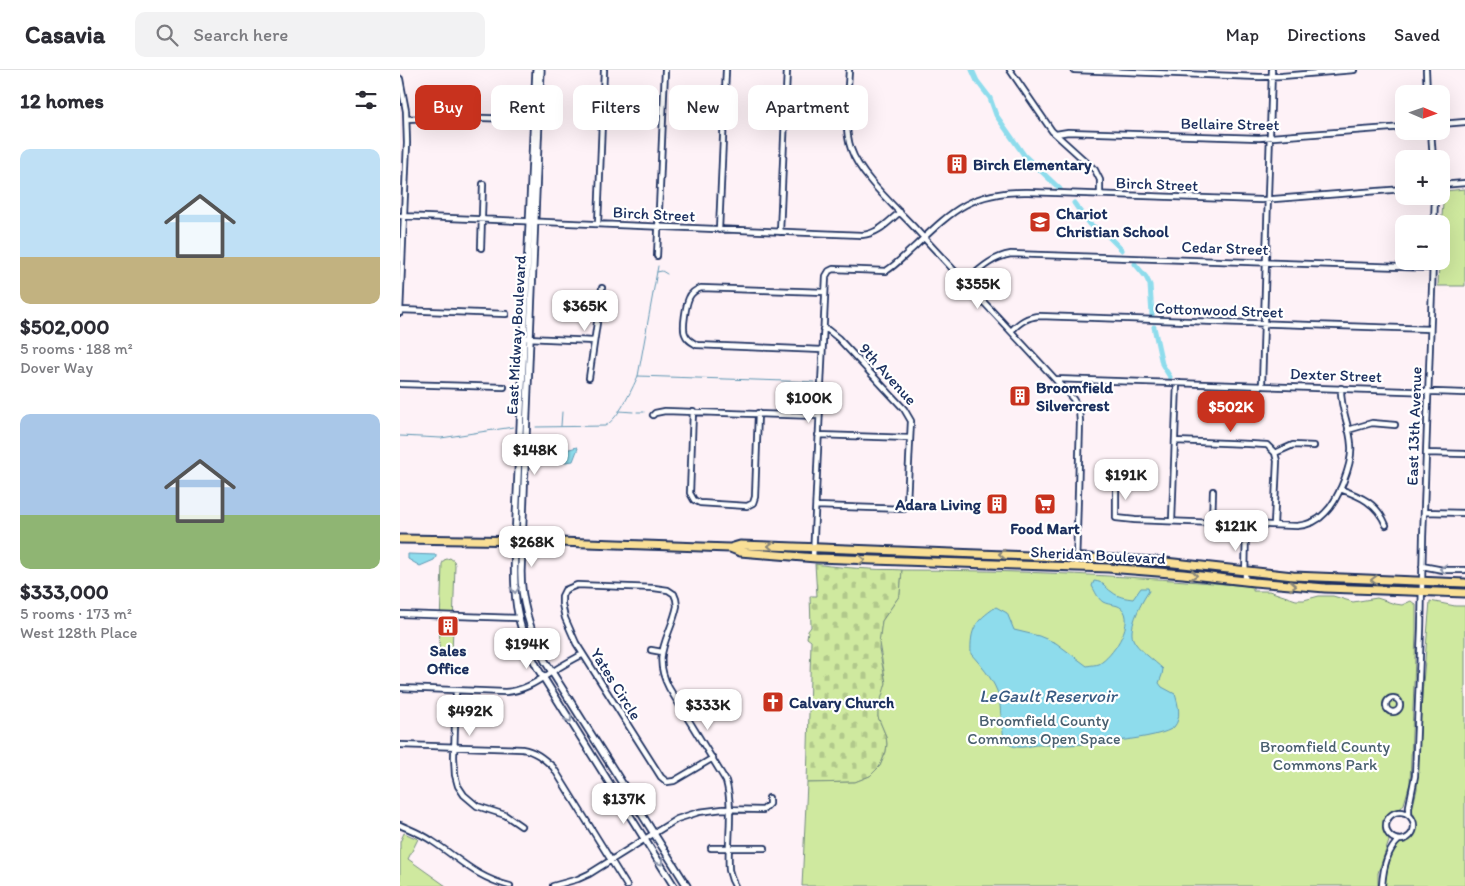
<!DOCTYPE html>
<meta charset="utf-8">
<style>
:root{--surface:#fff;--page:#f2f2f3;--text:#2b2b33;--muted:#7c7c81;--line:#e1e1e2;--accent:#c8321e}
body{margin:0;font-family:Itim,sans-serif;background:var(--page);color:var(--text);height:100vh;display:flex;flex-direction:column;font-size:19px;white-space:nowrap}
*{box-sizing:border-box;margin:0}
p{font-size:16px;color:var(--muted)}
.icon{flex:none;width:28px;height:28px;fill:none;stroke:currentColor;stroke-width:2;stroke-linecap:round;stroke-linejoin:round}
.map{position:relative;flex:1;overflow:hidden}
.details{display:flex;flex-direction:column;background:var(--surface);width:400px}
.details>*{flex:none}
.hud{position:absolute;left:15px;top:15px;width:475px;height:45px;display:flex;gap:10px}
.needle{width:32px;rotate:92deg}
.buttons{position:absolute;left:995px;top:15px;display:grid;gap:10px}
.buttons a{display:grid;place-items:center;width:55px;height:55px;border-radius:10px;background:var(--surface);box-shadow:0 5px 20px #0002;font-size:25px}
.price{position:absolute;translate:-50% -42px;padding:0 11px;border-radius:10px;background:#fff;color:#222;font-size:16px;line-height:32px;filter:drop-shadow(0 1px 2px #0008)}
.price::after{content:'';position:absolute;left:50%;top:30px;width:15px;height:11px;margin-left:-8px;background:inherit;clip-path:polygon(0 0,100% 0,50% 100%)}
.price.selected{background:var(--accent);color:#fff}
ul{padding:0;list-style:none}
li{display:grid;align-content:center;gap:10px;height:265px;padding:0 20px}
li span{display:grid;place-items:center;height:155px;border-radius:10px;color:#555}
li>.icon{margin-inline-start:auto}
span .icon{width:90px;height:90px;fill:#fffc;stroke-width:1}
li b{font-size:21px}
h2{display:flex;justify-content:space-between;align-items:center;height:60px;padding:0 20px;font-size:21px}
.pill{padding:0 18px;border-radius:10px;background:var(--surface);box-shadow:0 5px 20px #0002;font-size:18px;line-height:45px}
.pill.selected{background:var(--accent);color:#fff}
header{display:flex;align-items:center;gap:30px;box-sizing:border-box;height:70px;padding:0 25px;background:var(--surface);border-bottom:1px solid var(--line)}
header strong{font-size:24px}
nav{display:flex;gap:28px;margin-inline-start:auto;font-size:18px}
.search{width:350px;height:45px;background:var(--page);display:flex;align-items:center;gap:12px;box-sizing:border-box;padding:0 18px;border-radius:10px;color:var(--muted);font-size:19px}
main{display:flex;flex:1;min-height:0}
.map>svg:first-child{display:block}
.cemetery{fill:url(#cemetery-stones);stroke:#758c7e}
.park{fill:#cfe99f;stroke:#758c7e}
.water{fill:#8edcec;stroke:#6097b3}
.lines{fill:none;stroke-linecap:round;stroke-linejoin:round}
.stream{stroke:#6097b3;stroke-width:1}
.canal{stroke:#8edcec;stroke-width:5}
.street-casing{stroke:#1b2f5e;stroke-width:8}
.secondary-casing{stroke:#1b2f5e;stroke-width:9}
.primary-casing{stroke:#1b2f5e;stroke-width:11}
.street{stroke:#fff;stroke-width:4.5}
.secondary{stroke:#fff;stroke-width:5.5}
.primary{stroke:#f9df96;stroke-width:7}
.oneway{stroke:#8a877a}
.oneway2{stroke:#8d97ae}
.labels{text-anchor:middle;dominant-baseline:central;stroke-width:4.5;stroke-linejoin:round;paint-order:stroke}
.street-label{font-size:16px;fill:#1b2f5e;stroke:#fff}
.poi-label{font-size:16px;font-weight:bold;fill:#1b2f5e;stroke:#fff;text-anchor:start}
.park-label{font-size:16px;fill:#485e6e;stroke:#fff}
.water-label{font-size:18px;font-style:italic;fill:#385a82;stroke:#fff}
</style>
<header>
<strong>Casavia</strong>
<div class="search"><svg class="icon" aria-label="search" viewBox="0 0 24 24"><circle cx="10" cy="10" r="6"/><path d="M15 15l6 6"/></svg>Search here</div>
<nav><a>Map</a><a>Directions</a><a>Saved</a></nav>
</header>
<main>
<section class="details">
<h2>12 homes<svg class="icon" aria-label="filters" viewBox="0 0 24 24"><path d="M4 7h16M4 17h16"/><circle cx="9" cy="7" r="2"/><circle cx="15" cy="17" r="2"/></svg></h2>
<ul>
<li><span style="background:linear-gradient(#bfe0f5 70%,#c2b280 0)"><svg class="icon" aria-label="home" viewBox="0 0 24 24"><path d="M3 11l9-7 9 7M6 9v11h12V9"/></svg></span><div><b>$502,000</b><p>5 rooms · 188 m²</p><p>Dover Way</p></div></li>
<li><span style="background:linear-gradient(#a9c7e8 65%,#8fb573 0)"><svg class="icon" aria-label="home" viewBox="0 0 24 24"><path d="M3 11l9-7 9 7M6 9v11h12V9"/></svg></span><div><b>$333,000</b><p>5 rooms · 173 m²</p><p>West 128th Place</p></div></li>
</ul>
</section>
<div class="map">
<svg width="1065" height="816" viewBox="0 0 1065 816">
<defs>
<pattern id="cemetery-stones" width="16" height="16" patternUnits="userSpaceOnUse" patternTransform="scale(1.25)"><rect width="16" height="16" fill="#cfe99f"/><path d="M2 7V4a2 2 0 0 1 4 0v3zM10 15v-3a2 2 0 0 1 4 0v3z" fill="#b1c88b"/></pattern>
</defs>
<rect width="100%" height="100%" fill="#fef2f7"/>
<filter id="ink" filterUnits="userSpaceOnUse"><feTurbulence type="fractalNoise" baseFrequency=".02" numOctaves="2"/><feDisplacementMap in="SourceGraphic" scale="10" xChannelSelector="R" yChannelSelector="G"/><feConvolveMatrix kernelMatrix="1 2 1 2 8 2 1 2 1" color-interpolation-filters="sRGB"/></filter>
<g filter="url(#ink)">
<path class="cemetery" d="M415 494C434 497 452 498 470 499 481 500 491 499 502 500L500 525 482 551 479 579 486 613 485 620 479 634 478 647 486 666 487 674 486 682 480 696 470 706 455 712 407 713 411 571 407 568 408 561 411 557 410 526H417Z"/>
<path class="park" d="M1065 119V216H1038L1039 191H1041V159L1044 121Z
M50 488 54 491 55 495 52 586 39 584 42 494 44 490Z
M502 500C618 500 733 506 849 516L853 517V521H869L896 530H904L919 526H933L953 532 977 528 995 534 1002 535 1011 531 1016 535V563L1010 713 1004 734 1001 738 991 741 983 749V761L989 771 978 803V816H402L407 713 455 712 470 706 480 696 486 682 487 674 486 666 478 647V640L486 613 479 573 482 551 500 525Z
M1030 531 1055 536H1065V816H985C986 805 990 781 999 774 1005 769 1009 770 1015 763L1016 750 1012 740 1017 719 1022 625Z
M4 763 18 769 8 789 46 816H2L0 814V772Z"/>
<path class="water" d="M177 377 178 378 173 391 151 394 148 393 147 387V385Z
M8 484 36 485V487L34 490 20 496 8 489Z
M694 511C705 512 704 517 712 522 718 527 725 528 733 529L741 518H748L749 521C742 531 728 557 733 569 736 578 755 591 763 599L762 605 759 613 762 617 775 624C778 634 782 648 774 657 762 669 683 675 663 675 654 675 645 675 636 675 630 676 624 678 617 677 614 677 610 675 607 673 600 665 602 633 597 621 592 608 580 594 571 584 570 559 575 551 596 537L607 543 614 560 639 566 656 573 687 596C691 595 696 595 699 594 712 587 733 556 724 541 719 533 710 536 703 532 698 529 695 521 692 516Z"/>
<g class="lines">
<path class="stream" d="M257 202 262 201 267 204
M238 306 414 312
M219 341 233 342
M237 342H244
M161 356 162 342
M136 357 205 356C219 348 231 321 238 306L258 196
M0 366 41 368 113 357"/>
<path class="canal" d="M572 0 577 11 590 28 596 45 624 85 660 119
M674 133 689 154 707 165 722 180
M735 194 746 207 750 215 752 245
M754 257 762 294 770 307"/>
<g class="street-casing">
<path id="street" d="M449 0C448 24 443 56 451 79 459 104 494 136 513 156 566 214 620 270 673 329L679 339 680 352 676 497
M610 0 652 61 695 100 700 110V125
M674 0 860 7 882 6 954 0
M1026 0 1027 24
M0 9 6 41 7 73 0 243
M7 49 52 47 114 49
M1041 54 1065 52
M1031 61 1033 89
M656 64 668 62 859 68 1004 57
M1041 115 1065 113
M0 146 462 165C478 164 488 152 500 142
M198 154 204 0
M1034 154 1035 126
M319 160 326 0
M380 162 387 0
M81 178 83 114
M257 186 265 0
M565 212C580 199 592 187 611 184L1032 198
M0 240 106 244
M611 261C620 252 627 247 639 246L1030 259
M127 268 194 271
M422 280 297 275C292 272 287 270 285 264 282 258 286 235 289 228 291 223 295 220 301 218L425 222
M189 308 202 218
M655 309 1065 323
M0 314 104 317
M862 315 872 0
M293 341 290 423 294 430 300 433 347 436 353 433 355 427 358 343
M253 345 255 343 265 341 419 346
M948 360 972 353 995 355
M418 365 510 368
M775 371 849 374 867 375 875 383 877 391 874 455
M875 383 893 375 914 376
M1026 383 1065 384
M716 413V448L735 450 897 456C908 455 918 451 925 443 938 431 953 393 951 375 950 355 940 340 941 318
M940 419C960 426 977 433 986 455
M416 436 504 439 507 436V432L511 351 504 339 438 268 428 260 423 259
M1024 442 1065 443
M772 451 777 312
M812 453 813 421
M413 488 426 206 429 201 433 199 486 201C496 195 504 186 513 178 552 141 571 121 628 122L861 130 1004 119
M1022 496 1043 500H1065
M845 511 846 454
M274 524 268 520 254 518 177 515 165 520 162 526V534L165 548 176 573 261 707 267 712 274 711 313 688
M274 524 276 529 277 536C270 569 251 583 269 618L326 711C334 740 327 770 329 800L332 810 335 816
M0 544 119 548
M251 580 262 582
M0 618 105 622C125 621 139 610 155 600 164 594 174 589 183 584
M56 620 54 687 55 705 58 716 64 725 77 736 105 745 121 756
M986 635a7 7 0 1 1 14 0a7 7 0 1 1-14 0Z
M0 675 122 679C135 681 143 688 153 697L227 816
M986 756a14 14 0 1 1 28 0a14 14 0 1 1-28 0Z
M1009 744V736L1015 706 1021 559 1023 467 1033 191
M0 755C11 760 22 764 32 771 60 789 75 807 110 816
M311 778H365
M153 816 178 809 189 804 277 749 299 742 323 739 363 740 369 734V728
M982 816C983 800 986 781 999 770"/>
</g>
<g class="secondary-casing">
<path id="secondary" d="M136 0 115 471C113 520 114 555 138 599L274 816
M141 0 127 340 121 502C121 533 131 563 145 591L287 816"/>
</g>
<g class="primary-casing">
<path id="primary" d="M0 469 131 471 330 478 340 475 713 489 756 491 893 506 1065 513
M330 478 340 482 416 488 708 498 783 504 854 512 925 518 1065 523"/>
</g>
<use href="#street" class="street"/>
<use href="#secondary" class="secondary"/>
<use href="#primary" class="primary"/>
</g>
<defs><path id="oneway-chevron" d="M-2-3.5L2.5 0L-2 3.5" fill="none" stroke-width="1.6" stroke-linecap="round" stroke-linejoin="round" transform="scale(1.25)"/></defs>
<g class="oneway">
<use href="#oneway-chevron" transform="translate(371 476) rotate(-178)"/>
<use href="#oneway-chevron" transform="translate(602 484) rotate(-178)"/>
<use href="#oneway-chevron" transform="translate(462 490) rotate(2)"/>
<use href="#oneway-chevron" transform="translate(794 505) rotate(7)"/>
<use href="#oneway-chevron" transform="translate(974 510) rotate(-179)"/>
<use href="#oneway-chevron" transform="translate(893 516) rotate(4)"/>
</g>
<g class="oneway2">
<use href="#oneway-chevron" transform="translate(1043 499) rotate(-175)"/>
<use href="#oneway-chevron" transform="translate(115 520) rotate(87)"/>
<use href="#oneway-chevron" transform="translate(169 649) rotate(58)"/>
<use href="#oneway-chevron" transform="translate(260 792) rotate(58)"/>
</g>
</g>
<defs>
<g id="building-square" transform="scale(1.125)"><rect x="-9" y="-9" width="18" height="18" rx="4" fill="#c8321e" stroke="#fff"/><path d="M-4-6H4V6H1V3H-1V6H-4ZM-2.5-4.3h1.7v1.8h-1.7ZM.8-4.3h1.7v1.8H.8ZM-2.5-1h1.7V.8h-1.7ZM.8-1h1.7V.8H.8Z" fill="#fff"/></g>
<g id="school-square" transform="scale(1.125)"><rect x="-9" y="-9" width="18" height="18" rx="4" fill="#c8321e" stroke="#fff"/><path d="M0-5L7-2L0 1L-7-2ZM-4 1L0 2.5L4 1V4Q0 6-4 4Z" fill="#fff"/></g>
<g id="supermarket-square" transform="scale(1.125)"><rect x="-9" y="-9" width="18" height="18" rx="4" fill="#c8321e" stroke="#fff"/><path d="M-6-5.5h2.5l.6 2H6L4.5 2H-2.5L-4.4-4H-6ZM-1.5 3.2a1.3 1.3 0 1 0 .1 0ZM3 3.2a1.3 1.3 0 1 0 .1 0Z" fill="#fff"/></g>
<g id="church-square" transform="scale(1.125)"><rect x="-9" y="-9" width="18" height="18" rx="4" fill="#c8321e" stroke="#fff"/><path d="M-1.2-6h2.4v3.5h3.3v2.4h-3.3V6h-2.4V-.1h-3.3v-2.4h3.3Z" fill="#fff"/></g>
</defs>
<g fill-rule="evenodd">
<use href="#building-square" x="557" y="94"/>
<use href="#school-square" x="640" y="152"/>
<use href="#building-square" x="620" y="326"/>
<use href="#building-square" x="597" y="434"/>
<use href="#supermarket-square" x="645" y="434"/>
<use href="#building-square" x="48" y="556"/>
<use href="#church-square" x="373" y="632"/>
</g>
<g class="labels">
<g class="street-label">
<text transform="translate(830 54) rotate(1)">Bellaire Street</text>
<text transform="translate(757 114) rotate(2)">Birch Street</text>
<text transform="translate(254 144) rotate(3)">Birch Street</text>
<text transform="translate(825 178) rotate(2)">Cedar Street</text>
<text transform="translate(819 240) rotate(2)">Cottonwood Street</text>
<text transform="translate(116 265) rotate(-87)">East Midway Boulevard</text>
<text transform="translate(488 304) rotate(48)">9th Avenue</text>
<text transform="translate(936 305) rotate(2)">Dexter Street</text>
<text transform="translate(1014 356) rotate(-88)">East 13th Avenue</text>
<text transform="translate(698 485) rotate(3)">Sheridan Boulevard</text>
<text transform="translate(216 614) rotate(58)">Yates Circle</text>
</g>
<g class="poi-label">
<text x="573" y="94">Birch Elementary</text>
<text x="656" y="143">Chariot<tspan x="656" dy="18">Christian School</tspan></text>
<text x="636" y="317">Broomfield<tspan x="636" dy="18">Silvercrest</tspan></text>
<text x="581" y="434" text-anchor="end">Adara Living</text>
<text x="645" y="458" text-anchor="middle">Food Mart</text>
<text x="48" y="580" text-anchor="middle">Sales<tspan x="48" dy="18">Office</tspan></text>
<text x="389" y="632">Calvary Church</text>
</g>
<g class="park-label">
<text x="644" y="650">Broomfield County<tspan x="644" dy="18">Commons Open Space</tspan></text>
<text x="925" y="676">Broomfield County<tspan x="925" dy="18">Commons Park</tspan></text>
</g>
<g class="water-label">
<text x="648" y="626">LeGault Reservoir</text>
</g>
</g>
</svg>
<div class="buttons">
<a><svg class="needle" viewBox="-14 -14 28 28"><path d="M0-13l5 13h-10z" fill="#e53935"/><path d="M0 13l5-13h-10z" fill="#7c7c81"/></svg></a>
<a>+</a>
<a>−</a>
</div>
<b class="price" style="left:578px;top:240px">$355K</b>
<b class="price" style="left:185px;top:262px">$365K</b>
<b class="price" style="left:409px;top:354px">$100K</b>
<b class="price selected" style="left:831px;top:363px">$502K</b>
<b class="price" style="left:135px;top:406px">$148K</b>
<b class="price" style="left:726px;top:431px">$191K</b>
<b class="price" style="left:836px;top:482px">$121K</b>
<b class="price" style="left:132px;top:498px">$268K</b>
<b class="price" style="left:127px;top:600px">$194K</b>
<b class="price" style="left:308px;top:661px">$333K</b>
<b class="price" style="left:70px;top:667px">$492K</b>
<b class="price" style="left:224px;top:755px">$137K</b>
<div class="hud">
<a class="pill selected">Buy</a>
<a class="pill">Rent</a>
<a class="pill">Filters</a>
<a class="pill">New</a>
<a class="pill">Apartment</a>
</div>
</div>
</main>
